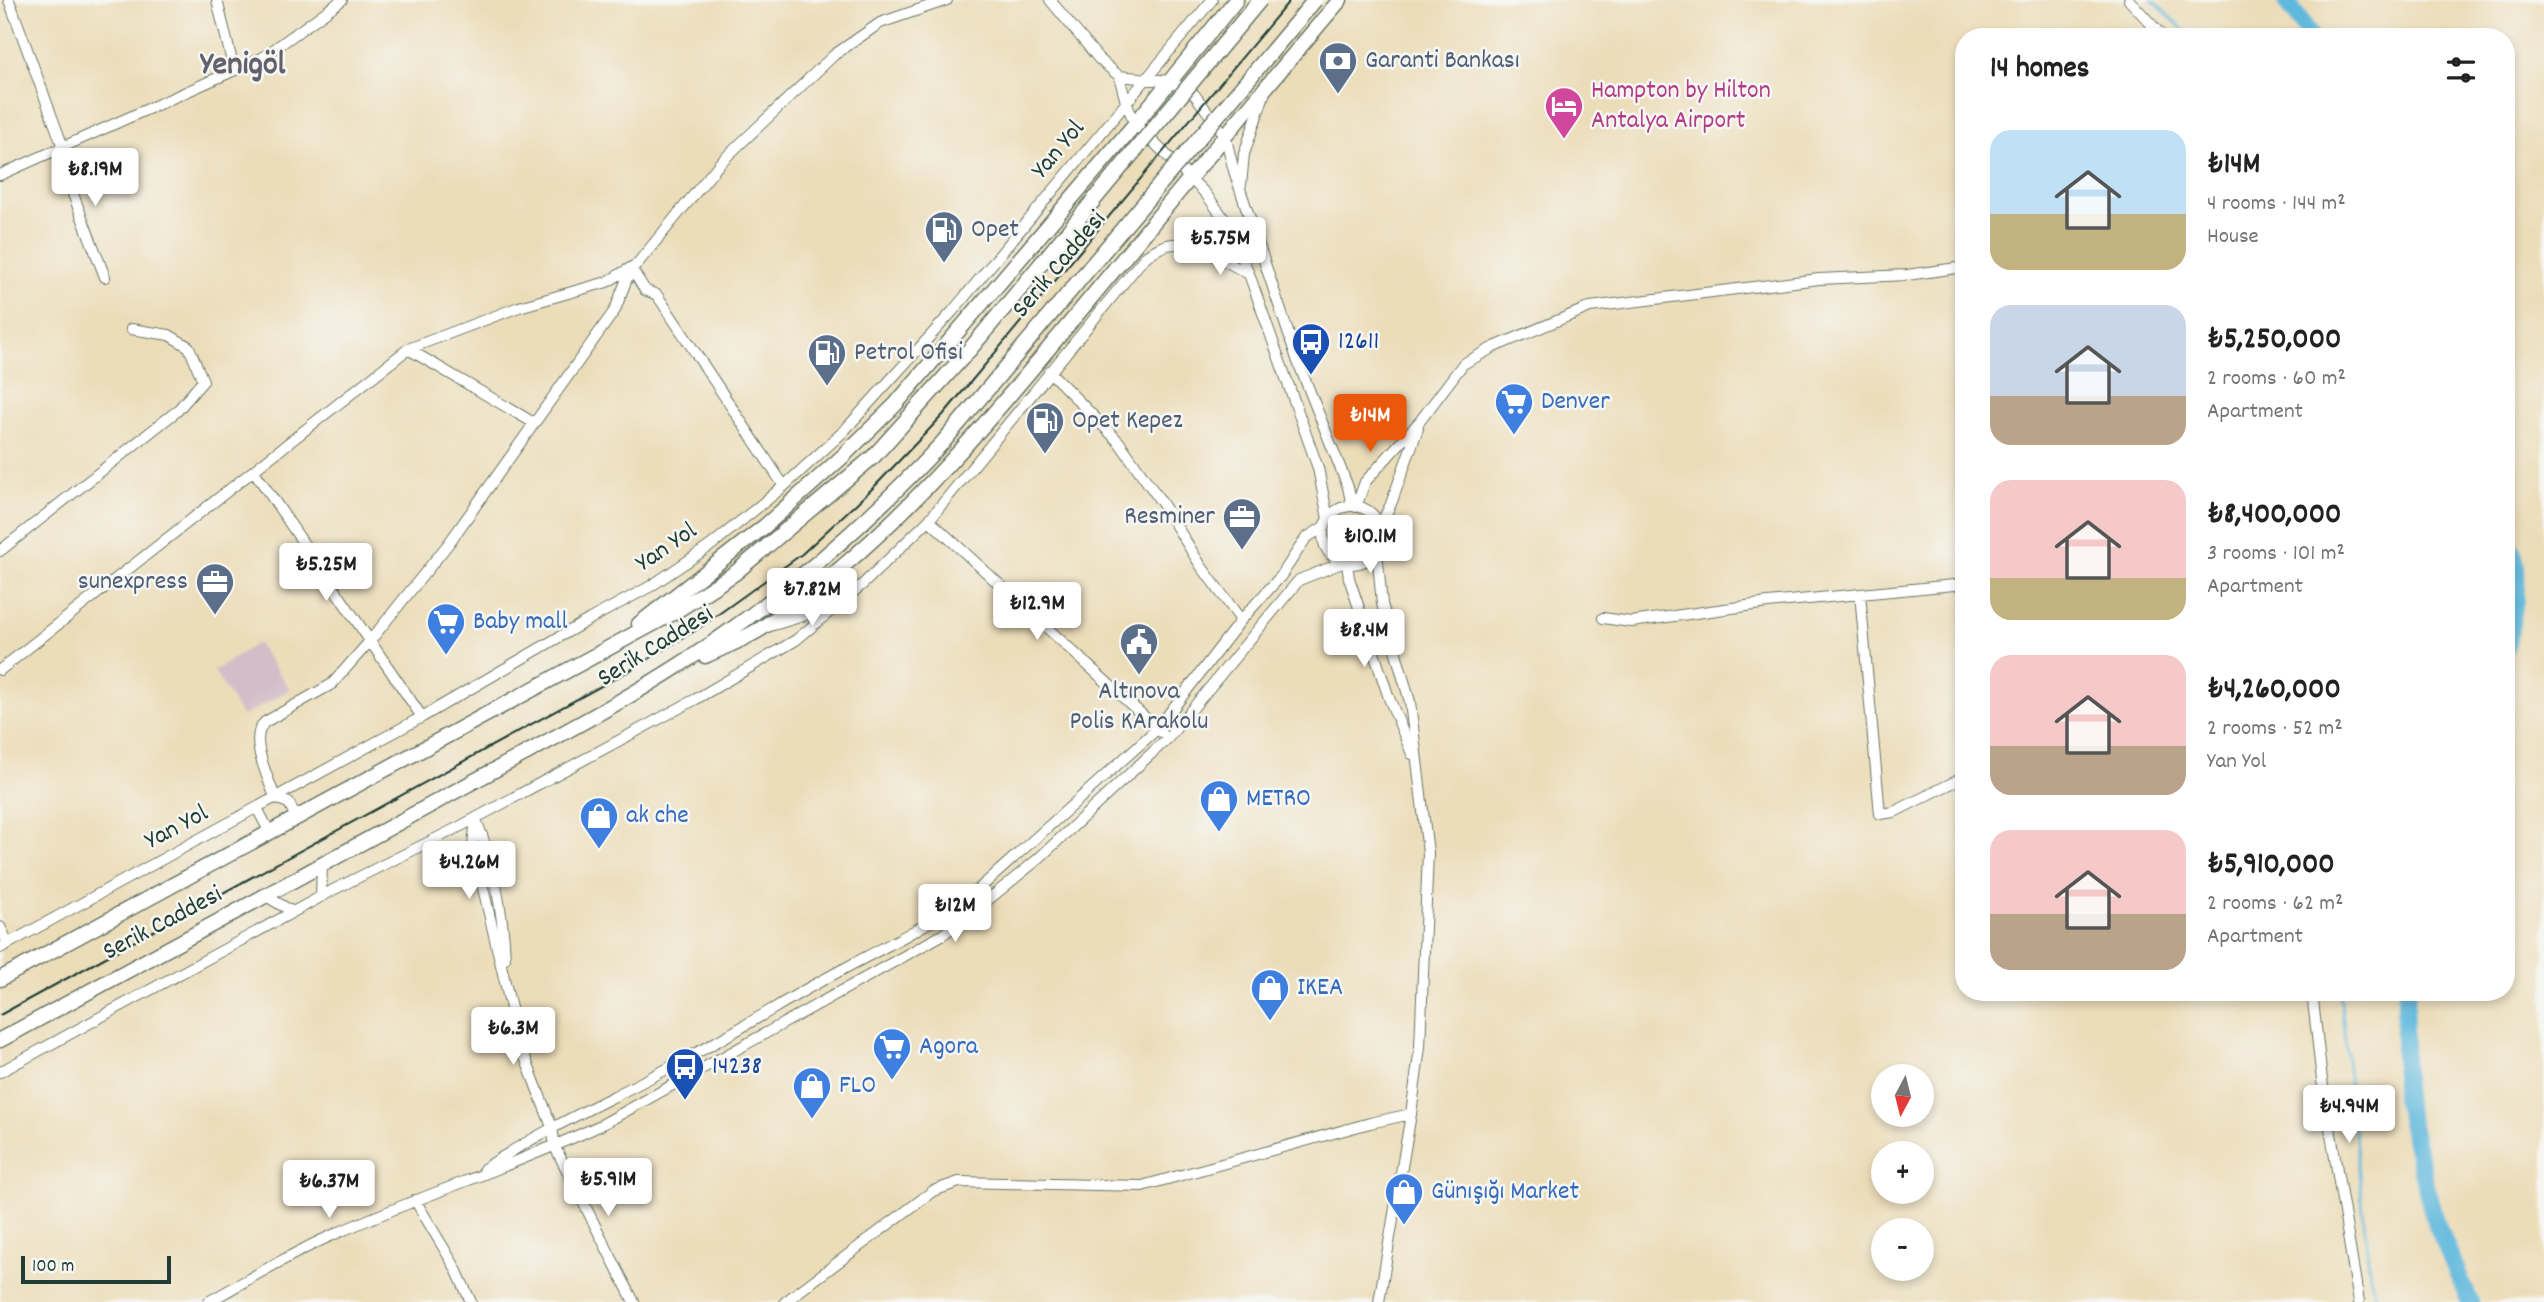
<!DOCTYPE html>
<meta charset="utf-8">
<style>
:root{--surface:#fff;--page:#f2f2f2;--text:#222;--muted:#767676;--accent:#ea580c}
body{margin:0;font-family:Dekko,sans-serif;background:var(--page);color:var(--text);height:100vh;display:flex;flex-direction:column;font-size:26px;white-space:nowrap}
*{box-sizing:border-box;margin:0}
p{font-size:23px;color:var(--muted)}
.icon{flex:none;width:38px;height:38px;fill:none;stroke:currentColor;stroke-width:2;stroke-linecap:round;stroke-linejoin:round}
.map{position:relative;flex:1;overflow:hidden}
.panel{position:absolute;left:1955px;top:28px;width:560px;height:973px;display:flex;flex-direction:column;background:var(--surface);border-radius:28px;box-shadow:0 4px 10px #0003}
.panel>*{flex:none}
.needle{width:46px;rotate:187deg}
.controls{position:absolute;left:1871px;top:1064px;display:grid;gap:14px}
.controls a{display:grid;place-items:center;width:63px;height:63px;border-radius:50%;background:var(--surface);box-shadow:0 4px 10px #0003;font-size:35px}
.scale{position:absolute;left:21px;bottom:18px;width:150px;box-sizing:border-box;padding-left:7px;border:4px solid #1f3d34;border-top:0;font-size:19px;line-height:24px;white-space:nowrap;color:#1f3d34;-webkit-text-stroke:5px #f6f6f2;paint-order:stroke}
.price{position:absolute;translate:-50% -60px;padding:0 16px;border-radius:7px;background:#fff;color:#222;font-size:23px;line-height:46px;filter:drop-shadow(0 2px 4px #0008)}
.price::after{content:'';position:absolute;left:50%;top:42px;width:21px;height:16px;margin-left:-10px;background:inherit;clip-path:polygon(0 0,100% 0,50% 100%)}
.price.selected{background:var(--accent);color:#fff}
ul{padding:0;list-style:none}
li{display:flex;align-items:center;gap:21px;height:175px;padding:0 35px}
li span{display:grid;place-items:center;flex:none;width:196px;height:140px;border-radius:21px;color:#555}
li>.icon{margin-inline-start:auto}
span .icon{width:84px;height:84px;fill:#fffc;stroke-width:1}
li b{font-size:30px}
h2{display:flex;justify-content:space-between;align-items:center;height:84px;padding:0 35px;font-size:30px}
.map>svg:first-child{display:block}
.industrial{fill:#d2bdc8}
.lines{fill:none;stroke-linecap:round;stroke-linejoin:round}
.stream{stroke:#60b9dd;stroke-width:2.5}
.river{stroke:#60b9dd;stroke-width:18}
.minor-casing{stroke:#677563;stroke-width:12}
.highway-casing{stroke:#677563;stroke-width:17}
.minor{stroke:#fff;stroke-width:10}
.highway{stroke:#fff;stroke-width:14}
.tram{stroke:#1f3d34;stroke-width:2}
.highway-bridge-casing{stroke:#677563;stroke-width:17;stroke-linecap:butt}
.highway-bridge{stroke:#fff;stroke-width:14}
.labels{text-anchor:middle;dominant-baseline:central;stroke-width:5;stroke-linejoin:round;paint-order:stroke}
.service-label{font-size:26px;fill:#4e5e75;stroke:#f6f6f2;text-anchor:start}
.hotel-label{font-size:26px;fill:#b23c85;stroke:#f6f6f2;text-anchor:start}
.street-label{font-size:26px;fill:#1f3d34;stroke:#f6f6f2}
.transit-label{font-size:26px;fill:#164399;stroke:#f6f6f2;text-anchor:start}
.shop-label{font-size:26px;fill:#366cbe;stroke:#f6f6f2;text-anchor:start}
.district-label{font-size:33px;font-weight:bold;fill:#60616c;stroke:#f6f6f2}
</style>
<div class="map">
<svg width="2544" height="1302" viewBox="0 0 2544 1302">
<rect width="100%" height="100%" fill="#f6f6f2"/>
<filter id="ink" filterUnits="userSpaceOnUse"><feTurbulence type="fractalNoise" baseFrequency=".0143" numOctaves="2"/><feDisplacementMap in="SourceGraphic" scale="14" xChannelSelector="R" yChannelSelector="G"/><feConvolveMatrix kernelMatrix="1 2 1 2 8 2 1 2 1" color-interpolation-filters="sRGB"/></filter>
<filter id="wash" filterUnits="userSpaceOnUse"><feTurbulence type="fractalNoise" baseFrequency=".00686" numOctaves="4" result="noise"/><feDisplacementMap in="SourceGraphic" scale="28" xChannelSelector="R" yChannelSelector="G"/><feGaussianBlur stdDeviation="1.57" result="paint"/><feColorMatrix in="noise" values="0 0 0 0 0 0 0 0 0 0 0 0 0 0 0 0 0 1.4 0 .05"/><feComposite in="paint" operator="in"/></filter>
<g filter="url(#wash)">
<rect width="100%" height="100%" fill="#ecddb9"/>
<path class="industrial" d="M257 643 290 689 242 717 214 671Z"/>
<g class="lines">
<path class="stream" d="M2152 0 2191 37
M2340 992 2370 1277 2378 1302"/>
<path class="river" d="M2286 0 2311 37
M2506 541C2526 563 2512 619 2506 646
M2407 992 2404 1029V1098L2434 1218 2470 1302"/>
</g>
</g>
<g filter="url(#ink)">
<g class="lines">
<g class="minor-casing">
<path id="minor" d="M9 0 63 147
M217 0 234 70
M1050 0 1099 59 1119 76 1169 81 1194 94 1225 135 1234 171 1298 362 1348 487 1352 506
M2129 0 2163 37
M1119 76 1126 102 1135 124 1205 193 1229 225 1249 274 1318 468 1328 519
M56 150 105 277
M0 175 262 58 342 0
M1241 185 1244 154 1264 95
M1205 251 1221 234 1222 216
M631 268 645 290 657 295 784 486
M408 349 519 307 607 282 637 264 720 163 834 55 880 23 947 0
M1049 371 1119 442 1162 503 1201 566 1241 620
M254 471 422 717
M1323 535a29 29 0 1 1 58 0a29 29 0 1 1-58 0Z
M1356 507 1365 482 1420 421 1463 364 1494 347 1590 307 1819 279 1907 275 1964 267
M929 520 1161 732
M1380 526 1391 504 1418 428
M0 551 177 411 203 381 189 347 169 335 131 329
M1377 551 1382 604 1410 702 1428 853 1420 1047 1411 1114 1379 1302
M1347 564 1349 578 1389 698 1412 754
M1860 594 1880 814 1894 812 1964 777
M1603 618 1631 622 1768 603 1964 584
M770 626 803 616 838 594 852 591
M0 670 408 349 534 423
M257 808 270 833
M296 818 289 803 275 798C269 778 247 738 265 722L332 684 370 641 449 543 615 310 631 268
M476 818 473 845 519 1042 552 1127 555 1147 634 1302
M476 820C494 862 503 913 505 958
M266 896 293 912
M321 897 322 865
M0 927 8 943
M0 948 422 717 590 619 651 586 710 546 784 486 843 432 952 312 1212 0
M2312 992 2322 1080 2359 1302
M0 1072 335 889 461 826 696 699 796 640 863 584 929 520 1144 258C1153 251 1163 244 1175 244 1201 244 1227 263 1249 274
M484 1169C540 1131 601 1104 661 1072 710 1047 757 1018 805 990 860 959 918 932 971 896L1157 729 1241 620 1281 576 1306 538 1325 526
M415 1200 455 1267 471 1302
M208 1302C250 1279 291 1253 335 1234 422 1195 514 1166 601 1125L942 935 967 917 1037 860 1168 738 1299 580 1342 563
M785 1302 933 1191 959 1182 1142 1186 1370 1123 1411 1114"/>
</g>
<g class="highway-casing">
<path id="highway" d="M639 624 765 526 841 458 895 405 1135 124 1236 0
M705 656C724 647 745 639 762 628 891 542 991 418 1089 300 1172 200 1255 99 1340 0
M0 979 673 613 735 573 874 456
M0 1040C146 961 291 882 436 802 533 748 634 699 724 635 805 578 877 513 944 441"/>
</g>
<use href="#minor" class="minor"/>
<use href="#highway" class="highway"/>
<path class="tram" d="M0 1015 634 668 698 629 802 554 874 487 943 415 1290 0"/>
<g class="highway-bridge-casing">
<path id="highway-bridge" d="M944 441 1315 0
M874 456 971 348 1260 0"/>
</g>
<use href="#highway-bridge" class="highway-bridge"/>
</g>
</g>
<defs>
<g id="bank-pin" transform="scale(2.0125)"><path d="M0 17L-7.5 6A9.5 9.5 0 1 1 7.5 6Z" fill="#5c6f8a" stroke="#f6f6f2"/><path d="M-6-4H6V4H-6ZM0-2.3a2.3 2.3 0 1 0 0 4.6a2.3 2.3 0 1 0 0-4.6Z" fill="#fff"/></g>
<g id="hotel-pin" transform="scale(2.0125)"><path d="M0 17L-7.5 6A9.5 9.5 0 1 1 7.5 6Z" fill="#d1479c" stroke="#f6f6f2"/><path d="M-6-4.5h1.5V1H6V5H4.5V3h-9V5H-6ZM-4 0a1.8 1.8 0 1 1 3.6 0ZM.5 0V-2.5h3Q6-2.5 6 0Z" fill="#fff"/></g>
<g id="fuel-pin" transform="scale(2.0125)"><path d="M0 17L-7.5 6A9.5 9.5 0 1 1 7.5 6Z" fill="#5c6f8a" stroke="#f6f6f2"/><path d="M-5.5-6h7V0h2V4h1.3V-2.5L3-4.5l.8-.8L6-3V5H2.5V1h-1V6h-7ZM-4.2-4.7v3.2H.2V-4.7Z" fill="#fff"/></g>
<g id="bus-pin" transform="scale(2.0125)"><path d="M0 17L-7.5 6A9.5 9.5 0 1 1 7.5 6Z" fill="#1a4fb4" stroke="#f6f6f2"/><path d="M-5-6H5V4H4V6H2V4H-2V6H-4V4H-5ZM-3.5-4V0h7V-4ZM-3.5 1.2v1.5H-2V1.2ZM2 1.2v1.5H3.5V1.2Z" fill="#fff"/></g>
<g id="supermarket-pin" transform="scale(2.0125)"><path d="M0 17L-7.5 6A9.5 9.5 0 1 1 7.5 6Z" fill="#3f7fe0" stroke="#f6f6f2"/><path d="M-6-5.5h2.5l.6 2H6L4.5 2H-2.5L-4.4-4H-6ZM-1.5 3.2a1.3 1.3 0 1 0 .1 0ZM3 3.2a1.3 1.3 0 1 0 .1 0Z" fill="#fff"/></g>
<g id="office-pin" transform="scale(2.0125)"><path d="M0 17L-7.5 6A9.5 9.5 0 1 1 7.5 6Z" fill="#5c6f8a" stroke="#f6f6f2"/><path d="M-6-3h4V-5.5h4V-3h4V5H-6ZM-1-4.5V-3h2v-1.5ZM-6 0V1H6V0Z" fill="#fff"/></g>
<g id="civic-pin" transform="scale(2.0125)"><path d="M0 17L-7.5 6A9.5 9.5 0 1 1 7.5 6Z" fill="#5c6f8a" stroke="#f6f6f2"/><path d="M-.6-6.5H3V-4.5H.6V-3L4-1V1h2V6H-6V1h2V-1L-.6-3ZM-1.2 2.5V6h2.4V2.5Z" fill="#fff"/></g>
<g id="shop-pin" transform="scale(2.0125)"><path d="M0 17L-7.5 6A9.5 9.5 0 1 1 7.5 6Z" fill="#3f7fe0" stroke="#f6f6f2"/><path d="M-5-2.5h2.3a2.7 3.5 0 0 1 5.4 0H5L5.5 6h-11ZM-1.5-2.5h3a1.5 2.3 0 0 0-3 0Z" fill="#fff"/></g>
</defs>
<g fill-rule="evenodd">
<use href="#bank-pin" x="1338" y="61"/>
<use href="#hotel-pin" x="1564" y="106"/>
<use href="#fuel-pin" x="944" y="230"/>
<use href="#bus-pin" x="1311" y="342"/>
<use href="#fuel-pin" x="827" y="353"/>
<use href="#supermarket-pin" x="1514" y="402"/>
<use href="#fuel-pin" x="1045" y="421"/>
<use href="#office-pin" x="1242" y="517"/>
<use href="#office-pin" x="215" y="582"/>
<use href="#supermarket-pin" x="446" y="622"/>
<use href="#civic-pin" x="1139" y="642"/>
<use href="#shop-pin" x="1219" y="799"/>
<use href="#shop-pin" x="599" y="816"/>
<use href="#shop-pin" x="1270" y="988"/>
<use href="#supermarket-pin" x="892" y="1047"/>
<use href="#bus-pin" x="685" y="1067"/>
<use href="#shop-pin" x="812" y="1086"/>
<use href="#shop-pin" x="1404" y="1192"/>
</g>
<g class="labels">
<g class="service-label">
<text x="1365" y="61">Garanti Bankası</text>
<text x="971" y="230">Opet</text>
<text x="854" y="353">Petrol Ofisi</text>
<text x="1072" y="421">Opet Kepez</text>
<text x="1215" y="517" text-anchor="end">Resminer</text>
<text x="188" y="582" text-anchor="end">sunexpress</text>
<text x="1139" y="692" text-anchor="middle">Altınova<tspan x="1139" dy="30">Polis KArakolu</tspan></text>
</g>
<g class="hotel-label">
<text x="1591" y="91">Hampton by Hilton<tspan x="1591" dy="30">Antalya Airport</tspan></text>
</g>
<g class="street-label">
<text transform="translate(1059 150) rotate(-50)">Yan Yol</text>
<text transform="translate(1060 265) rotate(-50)">Serik Caddesi</text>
<text transform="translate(667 548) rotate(-34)">Yan Yol</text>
<text transform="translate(656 647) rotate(-32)">Serik Caddesi</text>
<text transform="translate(177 828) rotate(-28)">Yan Yol</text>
<text transform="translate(163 924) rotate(-28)">Serik Caddesi</text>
</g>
<g class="transit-label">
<text x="1338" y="342">12611</text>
<text x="712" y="1067">14238</text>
</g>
<g class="shop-label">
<text x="1541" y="402">Denver</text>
<text x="473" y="622">Baby mall</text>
<text x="1246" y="799">METRO</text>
<text x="626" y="816">ak che</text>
<text x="1297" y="988">IKEA</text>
<text x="919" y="1047">Agora</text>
<text x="839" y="1086">FLO</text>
<text x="1431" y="1192">Günışığı Market</text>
</g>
<g class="district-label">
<text x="243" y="66">Yenigöl</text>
</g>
</g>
</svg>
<div class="controls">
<a><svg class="needle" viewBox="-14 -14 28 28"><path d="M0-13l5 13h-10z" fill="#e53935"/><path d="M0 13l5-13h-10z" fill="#767676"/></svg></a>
<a>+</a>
<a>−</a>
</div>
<div class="scale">100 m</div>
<b class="price" style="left:95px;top:208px">₺8.19M</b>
<b class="price" style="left:1220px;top:277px">₺5.75M</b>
<b class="price selected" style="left:1370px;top:454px">₺14M</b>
<b class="price" style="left:1370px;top:575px">₺10.1M</b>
<b class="price" style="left:326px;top:603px">₺5.25M</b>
<b class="price" style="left:812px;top:628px">₺7.82M</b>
<b class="price" style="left:1037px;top:642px">₺12.9M</b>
<b class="price" style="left:1364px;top:669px">₺8.4M</b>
<b class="price" style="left:469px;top:901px">₺4.26M</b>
<b class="price" style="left:955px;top:944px">₺12M</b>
<b class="price" style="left:513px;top:1067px">₺6.3M</b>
<b class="price" style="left:2349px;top:1145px">₺4.94M</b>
<b class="price" style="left:608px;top:1218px">₺5.91M</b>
<b class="price" style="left:329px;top:1220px">₺6.37M</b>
<section class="panel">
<h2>14 homes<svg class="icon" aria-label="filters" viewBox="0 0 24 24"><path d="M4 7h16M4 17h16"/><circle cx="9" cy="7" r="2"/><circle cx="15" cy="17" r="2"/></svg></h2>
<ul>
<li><span style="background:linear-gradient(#bfe0f5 60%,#c2b280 0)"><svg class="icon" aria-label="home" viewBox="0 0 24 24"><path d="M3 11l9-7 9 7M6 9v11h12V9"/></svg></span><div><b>₺14M</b><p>4 rooms · 144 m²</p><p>House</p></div></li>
<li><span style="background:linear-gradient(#c9d6e8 65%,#b9a48a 0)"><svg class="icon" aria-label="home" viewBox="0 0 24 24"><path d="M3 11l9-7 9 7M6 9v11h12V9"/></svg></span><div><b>₺5,250,000</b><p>2 rooms · 60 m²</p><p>Apartment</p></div></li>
<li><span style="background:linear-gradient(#f6c9c9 70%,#c2b280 0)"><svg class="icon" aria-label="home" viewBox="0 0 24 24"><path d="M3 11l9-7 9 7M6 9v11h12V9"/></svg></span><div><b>₺8,400,000</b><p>3 rooms · 101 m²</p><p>Apartment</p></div></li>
<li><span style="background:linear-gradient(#f6c9c9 65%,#b9a48a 0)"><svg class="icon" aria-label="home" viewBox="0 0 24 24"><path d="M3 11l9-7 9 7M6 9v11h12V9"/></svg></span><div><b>₺4,260,000</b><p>2 rooms · 52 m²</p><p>Yan Yol</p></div></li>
<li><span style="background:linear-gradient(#f6c9c9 60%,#b9a48a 0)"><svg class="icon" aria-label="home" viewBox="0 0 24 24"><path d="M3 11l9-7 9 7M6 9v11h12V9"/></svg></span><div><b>₺5,910,000</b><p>2 rooms · 62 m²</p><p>Apartment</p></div></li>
</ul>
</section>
</div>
